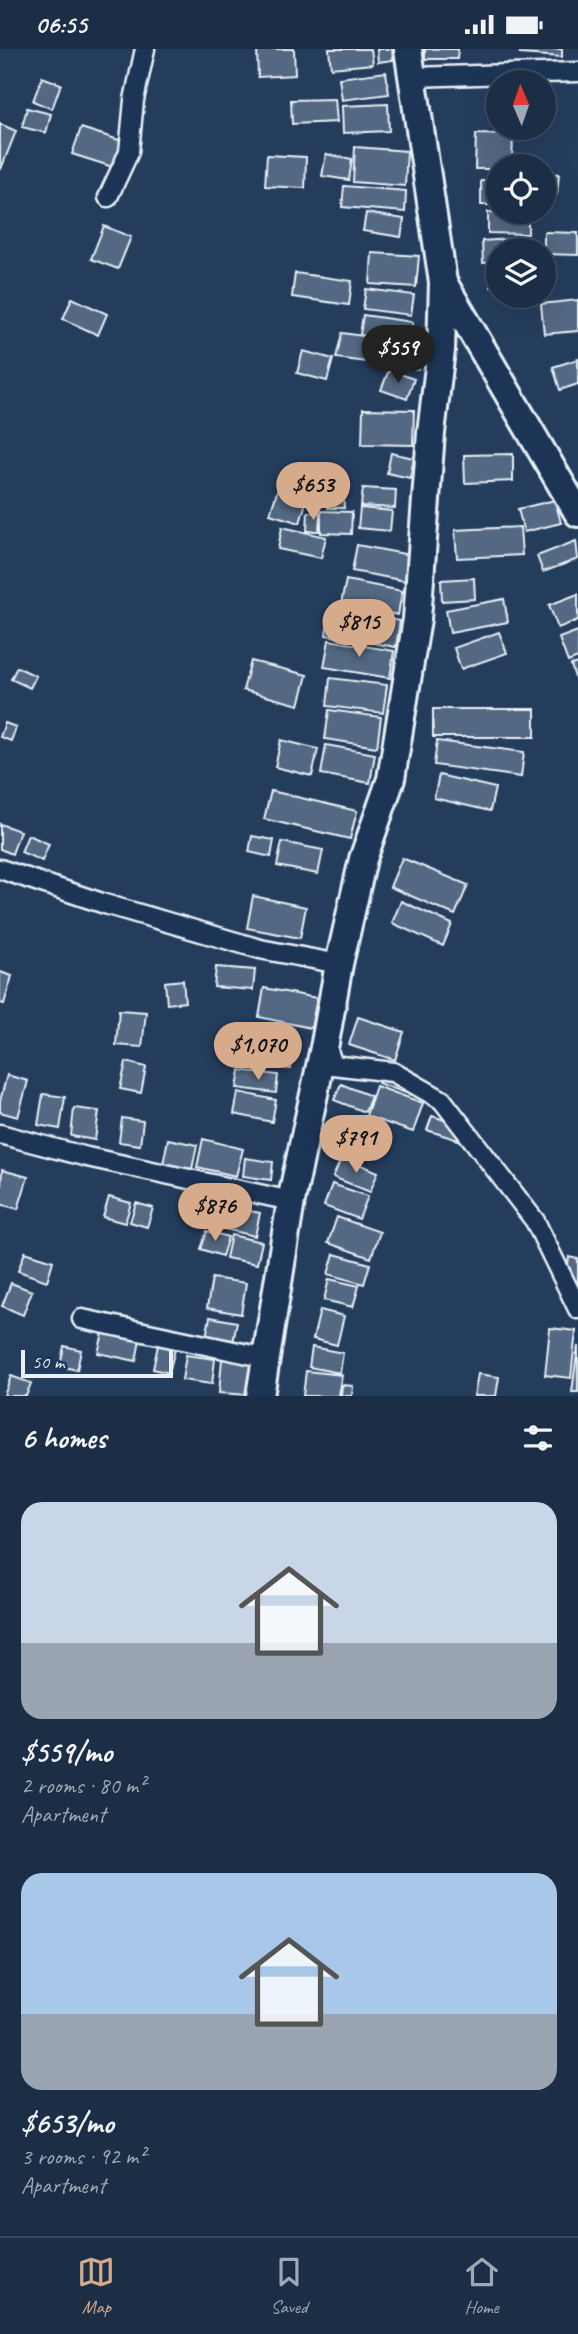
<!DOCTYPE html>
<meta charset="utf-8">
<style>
:root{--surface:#1c2e46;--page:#293a51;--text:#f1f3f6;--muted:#a0a8b3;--line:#3a4a5f;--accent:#d6ab8b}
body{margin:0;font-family:Caveat,sans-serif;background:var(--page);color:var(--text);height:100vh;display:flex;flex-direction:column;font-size:26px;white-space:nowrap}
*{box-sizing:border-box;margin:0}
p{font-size:23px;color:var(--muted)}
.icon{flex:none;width:38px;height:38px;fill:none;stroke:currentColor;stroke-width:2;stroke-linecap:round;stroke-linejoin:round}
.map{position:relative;height:1347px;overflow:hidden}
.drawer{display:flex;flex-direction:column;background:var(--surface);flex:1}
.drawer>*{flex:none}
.needle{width:46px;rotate:358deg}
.controls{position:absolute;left:486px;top:21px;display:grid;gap:14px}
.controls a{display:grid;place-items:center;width:70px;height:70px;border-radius:50%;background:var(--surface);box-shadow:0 7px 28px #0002,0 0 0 2px var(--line);font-size:35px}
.scale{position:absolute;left:21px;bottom:18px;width:152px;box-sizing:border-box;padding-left:7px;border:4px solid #e8f1f8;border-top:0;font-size:19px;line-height:24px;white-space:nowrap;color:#e8f1f8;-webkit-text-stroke:5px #1d3557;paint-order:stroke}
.price{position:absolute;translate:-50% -60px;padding:0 16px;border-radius:24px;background:var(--accent);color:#111;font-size:23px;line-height:46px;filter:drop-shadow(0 2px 4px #0008)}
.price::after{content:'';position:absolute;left:50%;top:42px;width:21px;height:16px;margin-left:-10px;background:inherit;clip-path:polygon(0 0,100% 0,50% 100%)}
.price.selected{background:#222;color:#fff}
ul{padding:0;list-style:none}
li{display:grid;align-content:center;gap:14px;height:371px;padding:0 21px}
li span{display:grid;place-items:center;height:217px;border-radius:21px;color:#555}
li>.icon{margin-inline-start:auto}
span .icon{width:126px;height:126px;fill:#fffc;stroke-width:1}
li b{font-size:30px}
h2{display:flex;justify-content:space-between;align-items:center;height:84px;padding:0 21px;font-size:30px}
.status{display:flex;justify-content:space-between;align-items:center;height:49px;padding:0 35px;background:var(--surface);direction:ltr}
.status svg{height:19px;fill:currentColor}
.tabs{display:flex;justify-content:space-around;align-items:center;height:98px;border-top:2px solid var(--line);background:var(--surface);font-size:19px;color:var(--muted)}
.tabs a{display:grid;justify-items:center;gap:4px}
.tabs .selected{color:var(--accent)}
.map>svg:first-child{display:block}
.building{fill:#536782;stroke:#e8f1f8;stroke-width:2}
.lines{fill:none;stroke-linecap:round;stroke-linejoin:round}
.street-casing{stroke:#e8f1f8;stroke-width:23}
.secondary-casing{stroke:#e8f1f8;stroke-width:32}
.street{stroke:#1d3557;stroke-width:18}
.secondary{stroke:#1d3557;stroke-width:26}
</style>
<div class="status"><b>06:55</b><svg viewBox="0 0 49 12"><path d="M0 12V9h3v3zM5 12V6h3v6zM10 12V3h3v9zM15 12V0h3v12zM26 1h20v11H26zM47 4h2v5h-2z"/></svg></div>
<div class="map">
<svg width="578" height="1347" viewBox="0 0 578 1347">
<rect width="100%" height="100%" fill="#253d5d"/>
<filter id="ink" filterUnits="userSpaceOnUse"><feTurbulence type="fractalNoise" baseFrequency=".0143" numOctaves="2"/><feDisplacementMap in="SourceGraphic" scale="14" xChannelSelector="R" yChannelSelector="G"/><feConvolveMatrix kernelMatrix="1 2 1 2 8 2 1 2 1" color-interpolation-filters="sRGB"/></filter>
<g filter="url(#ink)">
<path class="building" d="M257 0H294L295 26 258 28Z
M329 0H371L373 15 331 19Z
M377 0H392L393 11 378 13Z
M425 0H458L457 10H425Z
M520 0H562V8L520 5Z
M386 23 389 45 342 51 339 29Z
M42 28 61 35 52 60 33 52Z
M335 50 337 73 292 75 291 51Z
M388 55 389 82 343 84 342 57Z
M27 59 51 65 46 84 22 78Z
M0 75 16 82 1 120 0 119Z
M81 79 125 93 116 119 72 105Z
M476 85 513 86 512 117H499V120H475Z
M355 98 407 102 405 137 353 133Z
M326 105 352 110 349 131 322 127Z
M267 106 306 108 305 139 265 137Z
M544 124 559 125 557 145 544 144Z
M481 132H499V156H481Z
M344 137 406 142 405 163 342 158Z
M488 163 528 164V185L488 184Z
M366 164 404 170 401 188 363 182Z
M104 177 131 188 118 220 91 210Z
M544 183 578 184V206L544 205Z
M526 189V201H499V213L483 214 482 192Z
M372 204 419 207 416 238 370 235Z
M499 220V238H491L489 221Z
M295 224 352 232 349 256 292 248Z
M366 240 414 246 411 266 363 260Z
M72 249 107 265 98 286 63 270Z
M578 251V282L544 285 541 255Z
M363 266 413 273 409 293 360 286Z
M342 284 422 295 418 320 336 309Z
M303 302 333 310 327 332 297 324Z
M578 310V335L560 341 553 318Z
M389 321 414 330 407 350 381 341Z
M363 360 414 361 413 396 362 395Z
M391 404 414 409 410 429 387 424Z
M513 405V432L465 434 464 406Z
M282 427 311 436 300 474 270 465Z
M363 439 396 441 395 459 361 457Z
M343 441 344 459H328V442Z
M555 451 561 474 524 483 518 460Z
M360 459 392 462 390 482 358 479Z
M321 462 352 463 351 485 321 484Z
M308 463 320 464 319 482H307Z
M282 478 326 488 321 509 278 500Z
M520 478 522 506 457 509 455 481Z
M576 492 578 510 543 523 537 507Z
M357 496 410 506 406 532 352 522Z
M474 529 475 550 442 552 441 531Z
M346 531 402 542 398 566 341 555Z
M578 545V571L558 579 549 556Z
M504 550 508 573 450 584 446 561Z
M330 560 400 572 396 598 326 586Z
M578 582V609L568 613 559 589Z
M499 583 507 604 461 620 454 599Z
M329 591 394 602 390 629 324 618Z
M251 612 307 626 299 656 243 641Z
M578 614V635H577L571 616Z
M17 618 36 627 30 639 11 630Z
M330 629 387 636 383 664 327 657Z
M433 660H535V688H433Z
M329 661 381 668 377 698 325 690Z
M5 674 16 678 11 692 0 688Z
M281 691 318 700 312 727 275 718Z
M437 692 524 703 521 728 434 716Z
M326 696 375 705 370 734 321 725Z
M439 726 495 739 490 762 434 749Z
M271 742 357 762 350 790 264 770Z
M0 775 20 782 12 805 0 800Z
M28 786 49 795 42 812 21 803Z
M252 787 274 791 271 808 249 803Z
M282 793 323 801 318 825 277 817Z
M402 809 468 836 455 866 390 838Z
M253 847 306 858 300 889 247 879Z
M401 852 452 875 443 897 392 874Z
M216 918 255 921 253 941 214 938Z
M0 923 12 927 4 955 0 954Z
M183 931 185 953 167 955 165 933Z
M264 939 317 949 311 979 259 968Z
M119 961 146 963 142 998 116 996Z
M358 968 404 983 395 1011 349 996Z
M250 990 294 994 291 1020 247 1016Z
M126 1013 146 1018 141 1044 120 1040Z
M386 1013 418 1025 411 1046 378 1034Z
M240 1021 278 1026 276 1044 237 1039Z
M7 1026 28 1032 18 1068 0 1063V1052Z
M341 1035 371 1047 365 1063 334 1051Z
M376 1037 423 1054 413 1083 366 1067Z
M238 1043 276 1051 272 1073 234 1065Z
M43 1045 65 1048 60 1080 38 1076Z
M74 1059 99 1062 95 1091 71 1087Z
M432 1067 463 1077 458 1091 427 1081Z
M122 1069 143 1072 140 1096 119 1093Z
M352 1073 387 1084 379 1108 344 1097Z
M168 1090 197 1096 192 1120 163 1115Z
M203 1090 243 1100 236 1127 197 1118Z
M342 1108 378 1123 370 1143 333 1128Z
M245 1109 273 1113 271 1131 243 1127Z
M2 1121 28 1128 18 1160 0 1155Z
M332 1135 368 1147 359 1170 324 1157Z
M109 1148 131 1154 125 1174 103 1168Z
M136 1154 153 1159 147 1178 130 1173Z
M221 1156 260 1164 255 1187 216 1178Z
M337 1168 380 1183 371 1209 328 1194Z
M207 1182 228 1188 222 1207 201 1200Z
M231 1186 262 1193 257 1215 226 1209Z
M25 1203 53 1212 47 1232 18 1222Z
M334 1205 370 1215 364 1235 328 1225Z
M569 1208 578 1210V1255L563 1253Z
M212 1229 246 1234 241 1265 207 1259Z
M329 1230 359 1237 353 1258 324 1251Z
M11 1234 32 1242 23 1266 2 1257Z
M320 1261 344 1267 337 1296 313 1290Z
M210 1268 237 1273 233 1293 206 1288Z
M550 1279 576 1282 571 1329 545 1326Z
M103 1284 140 1291 136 1312 98 1304Z
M158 1296 175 1300 169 1324 153 1320Z
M64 1297 81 1301 77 1321 60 1317Z
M578 1297V1343H572Z
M312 1298 343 1304 340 1324 309 1318Z
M186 1306 215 1310 212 1335 182 1331Z
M222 1310 253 1312 250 1346 219 1344Z
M306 1322 342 1326 339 1347H303Z
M478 1325 499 1328 496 1347H474Z
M11 1327 31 1334 26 1347H4Z
M342 1336 353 1337 352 1347H341Z"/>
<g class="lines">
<g class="street-casing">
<path id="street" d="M412 28 578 23
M108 148 129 103 134 51 145 0
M0 820 105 855 260 900 339 915
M326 996 333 1016 393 1023 442 1051 535 1172 578 1260
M0 1085 87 1108 291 1152
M82 1270 267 1309"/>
</g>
<g class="secondary-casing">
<path id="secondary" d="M408 0 443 233 578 464
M260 1347 291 1152 325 994 339 915 363 810 391 730 417 570 431 384 441 301 443 233"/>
</g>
<use href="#street" class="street"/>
<use href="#secondary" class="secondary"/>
</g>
</g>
</svg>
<div class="controls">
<a><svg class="needle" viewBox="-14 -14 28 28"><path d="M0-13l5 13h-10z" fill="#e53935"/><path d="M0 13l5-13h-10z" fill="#a0a8b3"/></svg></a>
<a><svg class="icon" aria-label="locate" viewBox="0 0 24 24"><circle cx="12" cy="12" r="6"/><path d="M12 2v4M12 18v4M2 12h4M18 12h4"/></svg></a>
<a><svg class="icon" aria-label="layers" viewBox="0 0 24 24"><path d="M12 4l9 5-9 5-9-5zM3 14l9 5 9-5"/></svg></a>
</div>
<div class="scale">50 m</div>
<b class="price selected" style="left:398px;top:336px">$559</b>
<b class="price" style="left:313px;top:473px">$653</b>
<b class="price" style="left:359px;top:610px">$815</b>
<b class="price" style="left:258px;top:1033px">$1,070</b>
<b class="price" style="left:356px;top:1126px">$791</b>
<b class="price" style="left:215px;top:1194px">$876</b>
</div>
<section class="drawer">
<h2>6 homes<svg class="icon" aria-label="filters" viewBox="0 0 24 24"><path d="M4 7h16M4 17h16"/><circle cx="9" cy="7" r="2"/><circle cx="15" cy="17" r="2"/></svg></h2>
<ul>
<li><span style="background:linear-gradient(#c9d6e8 65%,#9aa5b1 0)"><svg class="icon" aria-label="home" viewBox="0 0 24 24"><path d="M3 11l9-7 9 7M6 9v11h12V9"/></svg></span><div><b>$559/mo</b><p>2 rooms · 80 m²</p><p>Apartment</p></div></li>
<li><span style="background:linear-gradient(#a9c7e8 65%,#9aa5b1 0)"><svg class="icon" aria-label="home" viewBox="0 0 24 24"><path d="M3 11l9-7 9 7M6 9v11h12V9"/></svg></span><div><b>$653/mo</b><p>3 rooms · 92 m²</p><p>Apartment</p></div></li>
</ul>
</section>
<nav class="tabs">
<a class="selected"><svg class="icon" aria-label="map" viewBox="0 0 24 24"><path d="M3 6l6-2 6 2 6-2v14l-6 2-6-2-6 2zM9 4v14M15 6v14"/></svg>Map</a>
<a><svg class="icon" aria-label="saved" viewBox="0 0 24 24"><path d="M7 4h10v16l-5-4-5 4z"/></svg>Saved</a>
<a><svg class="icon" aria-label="home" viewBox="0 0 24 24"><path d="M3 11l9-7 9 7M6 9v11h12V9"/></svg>Home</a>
</nav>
